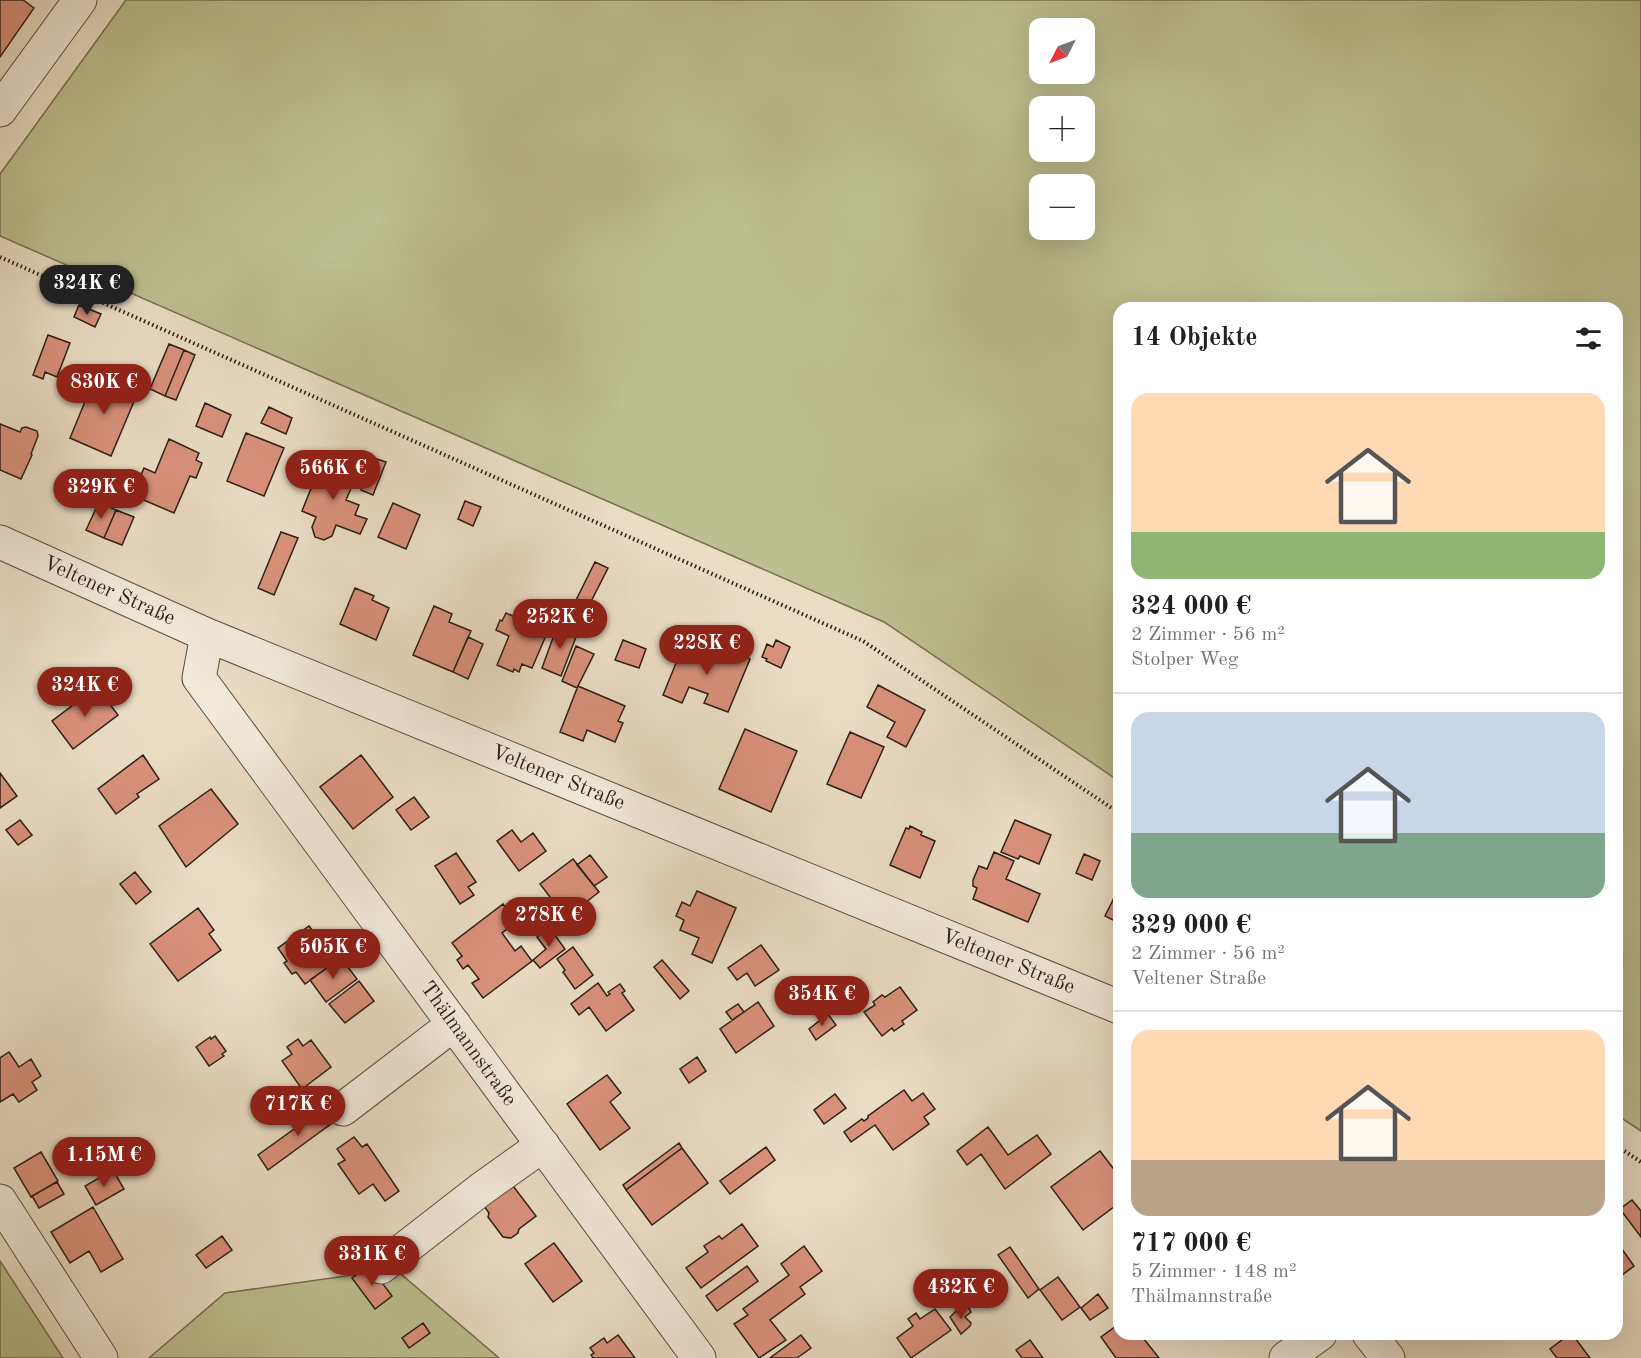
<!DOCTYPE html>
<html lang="de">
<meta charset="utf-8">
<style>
:root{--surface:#fff;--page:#f2f2f2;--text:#202124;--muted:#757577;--line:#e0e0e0;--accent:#8f2418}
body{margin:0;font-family:"Old Standard TT",serif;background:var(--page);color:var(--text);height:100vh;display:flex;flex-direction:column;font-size:22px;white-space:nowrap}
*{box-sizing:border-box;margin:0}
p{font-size:20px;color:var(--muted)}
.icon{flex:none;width:33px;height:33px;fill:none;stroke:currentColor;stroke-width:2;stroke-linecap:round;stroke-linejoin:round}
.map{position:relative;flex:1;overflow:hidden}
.side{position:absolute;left:1113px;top:302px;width:510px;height:1038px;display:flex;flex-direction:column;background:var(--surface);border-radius:18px;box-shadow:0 6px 24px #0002}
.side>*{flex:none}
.needle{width:39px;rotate:228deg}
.buttons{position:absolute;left:1029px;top:18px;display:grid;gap:12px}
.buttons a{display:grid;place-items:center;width:66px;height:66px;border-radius:12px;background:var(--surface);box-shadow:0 6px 24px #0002;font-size:30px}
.price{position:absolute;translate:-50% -51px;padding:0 14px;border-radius:21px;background:var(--accent);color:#fff;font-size:20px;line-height:39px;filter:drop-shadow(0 2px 3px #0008)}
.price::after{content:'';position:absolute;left:50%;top:36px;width:18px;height:14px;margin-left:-9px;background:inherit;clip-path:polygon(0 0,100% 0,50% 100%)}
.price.active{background:#222;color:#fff}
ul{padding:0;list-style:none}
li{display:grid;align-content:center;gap:12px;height:318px;padding:0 18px}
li+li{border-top:2px solid var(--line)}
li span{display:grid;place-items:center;height:186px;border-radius:18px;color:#555}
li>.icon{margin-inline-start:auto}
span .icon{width:108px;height:108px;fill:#fffc;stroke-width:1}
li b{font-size:26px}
h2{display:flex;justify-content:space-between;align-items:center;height:72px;padding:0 18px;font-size:26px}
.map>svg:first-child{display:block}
.green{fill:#bcbf90;stroke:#746f52;stroke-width:1.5;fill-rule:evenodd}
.building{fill:#da917c;stroke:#2b1f15;stroke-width:1.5}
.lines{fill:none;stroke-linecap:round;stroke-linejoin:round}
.minor-casing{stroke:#5b4e41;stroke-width:35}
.path{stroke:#2b1f15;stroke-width:4;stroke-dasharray:1.5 3;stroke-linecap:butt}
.minor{stroke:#f1e9d9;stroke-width:33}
.labels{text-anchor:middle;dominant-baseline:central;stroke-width:4.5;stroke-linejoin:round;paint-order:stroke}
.street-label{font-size:21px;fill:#2b1f15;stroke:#f1e9d9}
</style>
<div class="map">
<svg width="1641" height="1358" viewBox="0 0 1641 1358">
<rect width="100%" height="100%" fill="#eaddc4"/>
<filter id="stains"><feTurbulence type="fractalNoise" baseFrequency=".00333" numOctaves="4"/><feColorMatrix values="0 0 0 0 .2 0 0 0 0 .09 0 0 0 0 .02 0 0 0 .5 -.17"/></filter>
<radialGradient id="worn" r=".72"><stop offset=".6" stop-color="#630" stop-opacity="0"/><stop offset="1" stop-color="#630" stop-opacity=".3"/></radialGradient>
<path class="green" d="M126 0H1641V1131L1617 1115V308H1119V781L884 622 0 236V174ZM1040 28H1084V74H1040ZM1040 106H1084V152H1040ZM1040 184H1084V230H1040Z
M0 1261 63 1358H0Z
M395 1269 499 1358H149L225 1293Z"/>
<path class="building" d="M0 0H23L34 8 0 57Z
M79 305 101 314 95 327 74 317Z
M48 335 70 343 57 377 45 372 43 379 33 375Z
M169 344 184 350 165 396 150 389Z
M184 350 195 355 176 400 165 396Z
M96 375 138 392 111 456 70 438Z
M205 403 231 415 222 437 196 426Z
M269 407 292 418 286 434 261 423Z
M0 424 20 432 22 428 26 427 37 431 38 436 31 454 32 455 21 479 0 470Z
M246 433 284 448 264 496 227 481Z
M169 439 199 453 196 460 202 463 196 478 190 476 174 513 132 495 144 468 155 473Z
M374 458 386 462 373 495 361 490Z
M336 460 359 470 346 500 359 505 355 515 367 519 360 534 336 525 332 536 324 540 315 537 312 527 316 517 302 511 320 466 331 470Z
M465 501 481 507 473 526 458 519Z
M99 502 116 510 104 538 86 530Z
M393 503 420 515 406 549 378 537Z
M116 510 134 517 122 545 104 538Z
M281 532 298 538 274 595 258 588Z
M595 562 608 568 581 621 564 613 570 600 575 602Z
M355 588 374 596 372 600 389 608 376 640 340 624Z
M434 606 452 614 449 622 471 631 453 672 413 655Z
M506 613 548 631 532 668 522 664 519 672 514 669 513 672 497 665 509 636 496 630 500 620 502 621Z
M558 624 578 632 561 676 542 668Z
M468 637 483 644 468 679 453 672Z
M623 640 646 649 639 668 615 660Z
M776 640 790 647 781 668 766 661 767 659 762 657 767 644 773 647Z
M685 641 729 659 733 651 750 659 728 712 704 703 708 694 689 687 682 703 663 695Z
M576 646 594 654 577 688 562 681Z
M878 685 925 710 906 747 887 737 895 722 867 707Z
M578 686 625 706 618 721 623 723 615 742 587 730 583 741 560 732Z
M97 687 118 715 73 749 52 721Z
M745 729 797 751 771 812 719 789Z
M850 732 884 747 861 798 827 784Z
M143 755 159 779 137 794 139 797 116 814 98 789Z
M361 755 393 797 353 829 320 787Z
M0 773 17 796 0 808Z
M211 789 238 824 186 867 159 826Z
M414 797 429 817 411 830 396 810Z
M20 820 32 835 18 845 6 830Z
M1015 820 1051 835 1039 864 1020 856 1018 859 1001 852Z
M910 826 922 832 921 835 935 841 920 878 890 865 906 828 909 829Z
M512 830 521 842 533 833 546 851 519 871 497 841Z
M994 852 1014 861 1006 879 1040 894 1028 922 973 899 977 888 973 886V880L979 866 987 869Z
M456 853 476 882 468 887 474 895 460 904 435 866Z
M1084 854 1100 861 1092 880 1076 873Z
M590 855 607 877 594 886 577 865Z
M573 859 599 892 566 918 540 884Z
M135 872 151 892 136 904 120 884Z
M697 891 736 908 712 963 692 954 699 938 680 930 684 920 676 916 682 902 690 906Z
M1116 894 1119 895V923L1105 916Z
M503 904 517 922 502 933 515 951 521 946 532 961 483 998 472 983 479 979 468 965 463 969 457 960 462 956 452 943Z
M198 908 214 930 209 934 221 950 178 981 150 944Z
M309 926 318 938 321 936 329 947 326 949 335 962 305 984 296 972 292 974 284 963 287 961 278 948Z
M549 927 565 949 540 968 533 960 546 949 537 937Z
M761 945 779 970 755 986 747 973 737 980 728 968Z
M573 947 593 975 575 989 563 972 565 970 557 959Z
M341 958 357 979 326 1002 310 980Z
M662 960 689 991 680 999 654 967Z
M359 981 374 1001 345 1023 329 1004Z
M598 983 607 996 610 994 608 992 620 984 625 991 622 993 634 1010 606 1031 589 1007 579 1015 571 1004Z
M900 987 917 1010 902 1021 904 1024 894 1031 892 1028 882 1036 864 1012 875 1005 873 1002 882 995 885 997Z
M758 1002 774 1026 736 1053 720 1029Z
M738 1004 744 1012 732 1020 726 1012Z
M828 1014 836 1025 816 1040 809 1029Z
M215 1036 226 1051 222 1054 224 1056 209 1066 196 1047 210 1037 211 1039Z
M298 1039 303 1046 311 1040 331 1067 302 1089 282 1061 292 1054 287 1047Z
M9 1052 19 1067 31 1059 41 1076 32 1082 37 1090 19 1102 13 1094 0 1102V1058Z
M697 1057 706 1071 689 1083 680 1069Z
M607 1075 621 1093 610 1102 630 1128 600 1150 567 1104Z
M904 1090 912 1101 923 1093 935 1109 924 1117 929 1124 893 1150 875 1125 851 1142 844 1132 862 1119 864 1121 868 1118V1116Z
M835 1094 846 1108 824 1124 814 1110Z
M329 1104 339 1118 268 1170 258 1155Z
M988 1127 1008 1155 1037 1135 1051 1154 1005 1189 981 1154 967 1165 957 1151Z
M354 1137 362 1147 367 1144 399 1191 385 1201 373 1184 359 1194 338 1164 345 1160 337 1149Z
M679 1143 682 1148 626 1190 623 1185Z
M766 1147 775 1160 730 1194 720 1181Z
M682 1148 708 1183 652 1225 626 1190Z
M1100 1151 1119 1176V1203L1083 1230 1051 1187Z
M41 1152 58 1181 31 1197 14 1168Z
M113 1170 124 1189 96 1205 85 1186Z
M507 1178 536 1216 519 1229 518 1233 511 1238 503 1237 488 1217 489 1213 479 1199Z
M57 1182 64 1194 39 1208 32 1196Z
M1632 1200 1641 1211V1237L1620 1209Z
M93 1207 123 1259 101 1272 89 1251 70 1263 51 1232Z
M742 1224 758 1246 701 1288 686 1268 708 1252 704 1246 719 1236 722 1239Z
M222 1236 232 1250 206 1268 196 1255Z
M1617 1242 1634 1266 1617 1279Z
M554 1243 582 1281 553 1302 525 1264Z
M804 1246 822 1271 800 1287 805 1294 770 1320 786 1340 759 1358 734 1324 748 1315 743 1309 789 1275 781 1264Z
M1010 1247 1039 1289 1028 1298 998 1255Z
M369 1265 392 1296 375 1309 352 1278Z
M747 1266 758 1281 717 1311 706 1296Z
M1058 1277 1080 1307 1062 1320 1040 1290Z
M1098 1294 1108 1308 1090 1320 1081 1308Z
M968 1307 971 1312 965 1317 971 1323 970 1326 961 1334 950 1317 956 1311 959 1314Z
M935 1309 951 1330 911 1358 897 1338 913 1326 908 1319 916 1313 920 1319Z
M423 1323 430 1333 409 1348 402 1338Z
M1119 1324V1334H1126L1128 1336 1131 1334H1140L1159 1358H1116L1101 1337Z
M1570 1334H1572L1590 1358H1557L1550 1349Z
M618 1335 635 1358H593L591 1355 594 1353 590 1348 604 1338 607 1343Z
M801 1335 811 1348 797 1358H770Z
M1030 1340 1043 1358H1022L1016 1350Z"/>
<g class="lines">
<g class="minor-casing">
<path id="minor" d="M0 110 80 0
M0 542 207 635 1119 1007
M207 635 199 678 699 1358
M343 1109 454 1024
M0 1201 101 1358
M381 1267 480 1190 543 1145
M1369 1334 1388 1358
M1286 1358 1320 1334"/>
</g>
<path class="path" d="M0 257 863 641 1119 813
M1617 1146 1641 1162"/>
<use href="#minor" class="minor"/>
</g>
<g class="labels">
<g class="street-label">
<text transform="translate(109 591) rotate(24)">Veltener Straße</text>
<text transform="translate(558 778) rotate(22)">Veltener Straße</text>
<text transform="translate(1008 962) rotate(22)">Veltener Straße</text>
<text transform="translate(468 1044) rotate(54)">Thälmannstraße</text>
</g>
</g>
<rect width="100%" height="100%" filter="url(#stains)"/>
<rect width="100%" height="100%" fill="url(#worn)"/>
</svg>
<div class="buttons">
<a><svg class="needle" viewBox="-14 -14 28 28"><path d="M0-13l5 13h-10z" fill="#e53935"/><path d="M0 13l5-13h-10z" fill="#757577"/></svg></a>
<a>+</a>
<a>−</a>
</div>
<b class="price active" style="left:87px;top:316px">324K €</b>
<b class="price" style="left:104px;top:415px">830K €</b>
<b class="price" style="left:333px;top:501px">566K €</b>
<b class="price" style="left:101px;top:520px">329K €</b>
<b class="price" style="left:560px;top:650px">252K €</b>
<b class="price" style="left:707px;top:676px">228K €</b>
<b class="price" style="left:85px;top:718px">324K €</b>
<b class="price" style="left:549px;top:948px">278K €</b>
<b class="price" style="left:333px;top:980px">505K €</b>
<b class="price" style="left:822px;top:1027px">354K €</b>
<b class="price" style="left:298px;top:1137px">717K €</b>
<b class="price" style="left:104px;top:1188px">1.15M €</b>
<b class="price" style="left:372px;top:1287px">331K €</b>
<b class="price" style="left:961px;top:1320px">432K €</b>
<section class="side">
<h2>14 Objekte<svg class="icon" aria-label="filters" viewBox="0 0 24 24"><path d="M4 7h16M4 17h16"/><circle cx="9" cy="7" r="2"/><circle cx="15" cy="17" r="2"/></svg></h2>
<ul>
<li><span style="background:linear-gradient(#ffd9b3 75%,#8fb573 0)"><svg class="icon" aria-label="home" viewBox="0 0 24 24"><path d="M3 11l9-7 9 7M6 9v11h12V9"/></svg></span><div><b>324 000 €</b><p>2 Zimmer · 56 m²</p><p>Stolper Weg</p></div></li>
<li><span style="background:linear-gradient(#c9d6e8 65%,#7fa58c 0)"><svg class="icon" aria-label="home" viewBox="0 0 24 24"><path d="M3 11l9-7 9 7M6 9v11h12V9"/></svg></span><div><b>329 000 €</b><p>2 Zimmer · 56 m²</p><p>Veltener Straße</p></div></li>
<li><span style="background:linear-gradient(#ffd9b3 70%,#b9a48a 0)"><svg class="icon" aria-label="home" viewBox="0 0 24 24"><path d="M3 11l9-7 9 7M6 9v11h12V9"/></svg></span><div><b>717 000 €</b><p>5 Zimmer · 148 m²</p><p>Thälmannstraße</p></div></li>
</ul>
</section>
</div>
